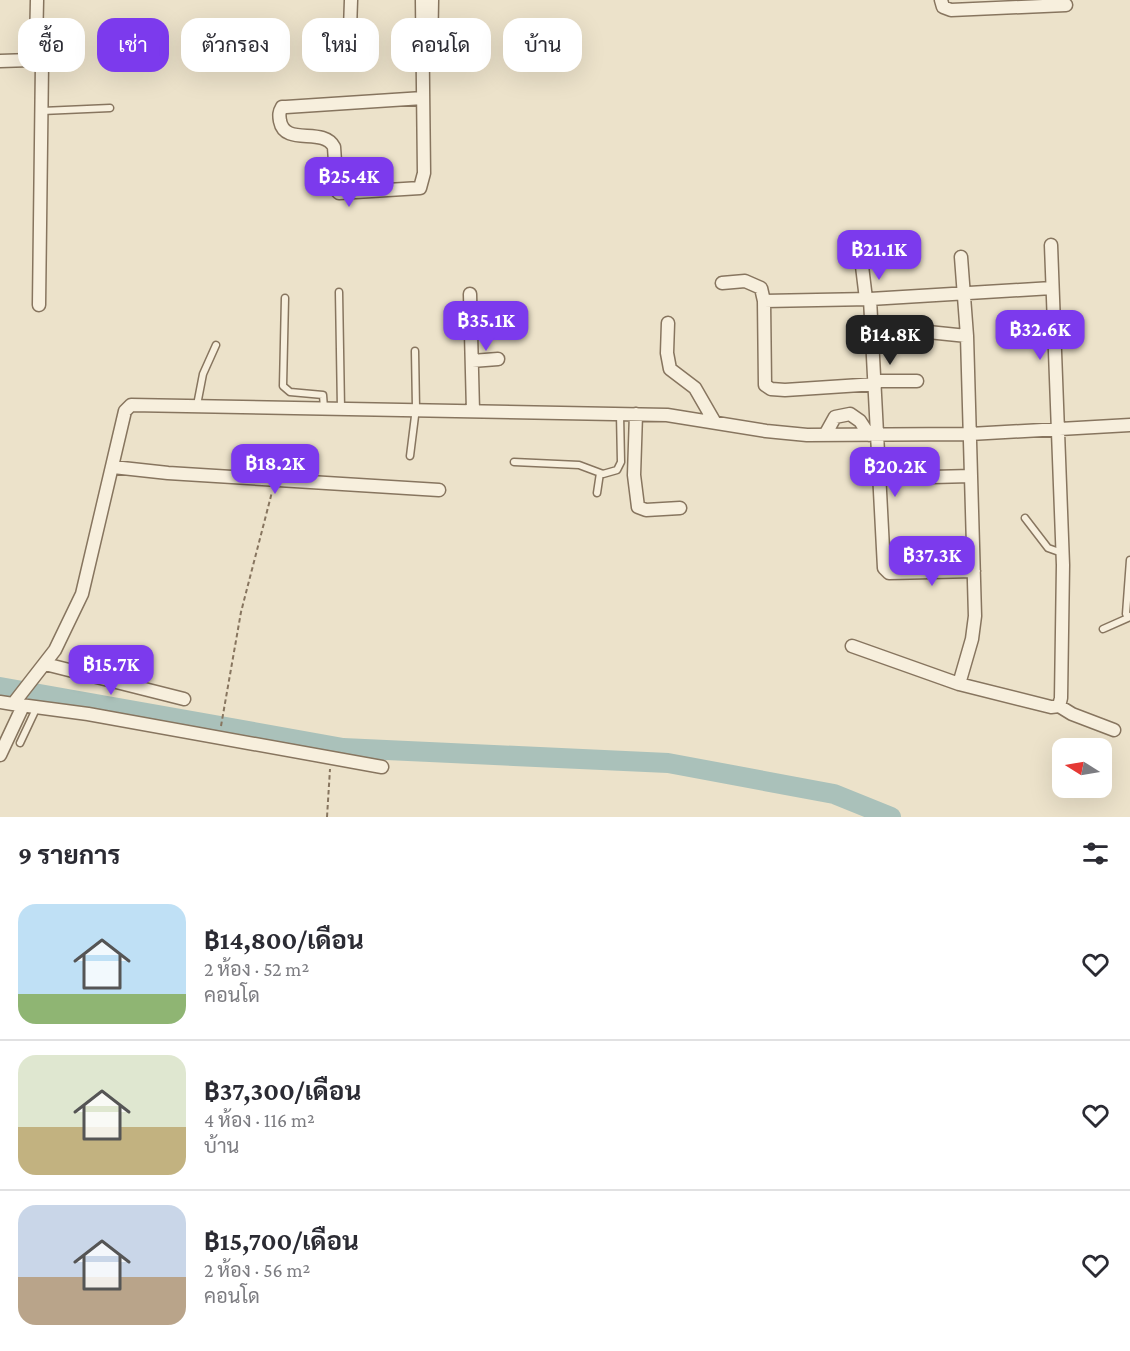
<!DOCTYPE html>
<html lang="th">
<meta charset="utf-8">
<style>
:root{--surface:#fff;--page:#f7f7f7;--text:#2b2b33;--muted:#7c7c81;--line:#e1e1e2;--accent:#7c3aed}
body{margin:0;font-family:"Crimson Pro",Sarabun,serif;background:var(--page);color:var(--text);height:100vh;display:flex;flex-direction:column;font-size:22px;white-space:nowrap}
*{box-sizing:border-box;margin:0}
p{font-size:20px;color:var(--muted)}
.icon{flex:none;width:33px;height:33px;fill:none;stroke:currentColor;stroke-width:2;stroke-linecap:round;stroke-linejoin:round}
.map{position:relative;height:817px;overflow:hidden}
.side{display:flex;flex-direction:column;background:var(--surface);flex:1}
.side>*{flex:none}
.guide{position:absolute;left:18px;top:18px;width:600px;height:54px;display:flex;gap:12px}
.needle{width:39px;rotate:281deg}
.fabs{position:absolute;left:1052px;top:738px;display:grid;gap:12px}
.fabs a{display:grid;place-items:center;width:60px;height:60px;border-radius:12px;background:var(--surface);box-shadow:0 6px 24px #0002;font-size:30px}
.price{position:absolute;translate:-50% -51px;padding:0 14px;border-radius:12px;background:var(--accent);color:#fff;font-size:20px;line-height:39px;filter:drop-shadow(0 2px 3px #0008)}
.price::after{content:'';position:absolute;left:50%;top:36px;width:18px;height:14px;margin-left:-9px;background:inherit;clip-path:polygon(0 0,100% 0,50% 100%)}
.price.selected{background:#222;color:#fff}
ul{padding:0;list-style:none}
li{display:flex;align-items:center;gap:18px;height:150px;padding:0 18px}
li+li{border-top:2px solid var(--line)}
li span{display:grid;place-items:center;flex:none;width:168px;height:120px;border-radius:18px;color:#555}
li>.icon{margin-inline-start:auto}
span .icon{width:72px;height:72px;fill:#fffc;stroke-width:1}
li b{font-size:26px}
h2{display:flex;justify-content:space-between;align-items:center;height:72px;padding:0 18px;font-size:26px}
.chip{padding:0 21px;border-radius:18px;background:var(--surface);box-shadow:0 6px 24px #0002;font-size:21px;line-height:54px}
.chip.selected{background:var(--accent);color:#fff}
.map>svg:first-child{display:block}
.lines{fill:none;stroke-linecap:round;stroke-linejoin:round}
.river{stroke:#aac1ba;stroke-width:20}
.service-casing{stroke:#87755f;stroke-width:9}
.minor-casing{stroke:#87755f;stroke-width:15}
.path{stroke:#87755f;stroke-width:2;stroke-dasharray:4.5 3;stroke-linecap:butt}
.service{stroke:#f7efdd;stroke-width:6}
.minor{stroke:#f7efdd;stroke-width:12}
</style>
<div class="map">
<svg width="1130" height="817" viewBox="0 0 1130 817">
<rect width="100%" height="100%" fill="#ece2ca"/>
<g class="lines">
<path class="river" d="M0 687 343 748 668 763 834 794 891 817"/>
<g class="service-casing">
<path id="service" d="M42 111 110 108
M339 292 341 409
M285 298 283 386 290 392 323 395 324 408
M197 405 203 374 216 345
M410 456 416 408 415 351
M514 462 579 465 603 474 617 470 621 462 620 414
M597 493 600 473
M1025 518 1048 548 1062 553
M1130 560 1126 614 1130 617
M1103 629 1130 617
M20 743 36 709"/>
</g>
<g class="minor-casing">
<path id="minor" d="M422 0 424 173 420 188 339 193 337 191 334 147C323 126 285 147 280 121 279 115 279 112 282 107H286L423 98
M941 0 943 7 951 10 1066 5
M36 48 37 0
M431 56 432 0
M349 59 351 0
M0 61 31 60 42 63 39 305
M1051 245 1063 565 1061 698 1059 706
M862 266 866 299
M722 283 745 281 761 288 764 301 765 385 771 389 785 390 876 384
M470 294 473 411
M870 299 884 568 889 573 974 571
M764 301 870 299 1052 288
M668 323 667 353 670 369 695 388 714 421
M928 332 967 336
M472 361 498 359
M875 381H917
M636 414 634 475 638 507 646 510 680 508
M825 435 835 417 850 414 860 421 869 435
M113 467 168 473 439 490
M932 477 971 476
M852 646 959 684 1051 707 1059 706 1072 714 1114 730
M45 664 184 699
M959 684 972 639 975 616 967 336 961 257
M0 702 13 704 55 650 82 594 125 411 131 405 667 415 766 431 807 435 970 434 1130 425
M13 704 88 714 382 767
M0 755 23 706"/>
</g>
<path class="path" d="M221 726 241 612 272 492
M327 817 330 769"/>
<use href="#service" class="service"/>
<use href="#minor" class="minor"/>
</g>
</svg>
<div class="fabs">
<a><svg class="needle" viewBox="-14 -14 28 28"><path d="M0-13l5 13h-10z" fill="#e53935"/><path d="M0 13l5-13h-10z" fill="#7c7c81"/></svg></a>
</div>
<b class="price" style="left:349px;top:208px">฿25.4K</b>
<b class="price" style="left:879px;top:281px">฿21.1K</b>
<b class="price" style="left:486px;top:352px">฿35.1K</b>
<b class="price" style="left:1040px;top:361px">฿32.6K</b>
<b class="price selected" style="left:890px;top:366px">฿14.8K</b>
<b class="price" style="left:275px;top:495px">฿18.2K</b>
<b class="price" style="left:895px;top:498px">฿20.2K</b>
<b class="price" style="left:932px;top:587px">฿37.3K</b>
<b class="price" style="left:111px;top:696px">฿15.7K</b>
<div class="guide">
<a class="chip">ซื้อ</a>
<a class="chip selected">เช่า</a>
<a class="chip">ตัวกรอง</a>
<a class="chip">ใหม่</a>
<a class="chip">คอนโด</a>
<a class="chip">บ้าน</a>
</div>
</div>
<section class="side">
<h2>9 รายการ<svg class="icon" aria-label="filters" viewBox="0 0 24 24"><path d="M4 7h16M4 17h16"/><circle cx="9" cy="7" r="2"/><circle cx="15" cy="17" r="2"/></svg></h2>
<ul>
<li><span style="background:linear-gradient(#bfe0f5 75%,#8fb573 0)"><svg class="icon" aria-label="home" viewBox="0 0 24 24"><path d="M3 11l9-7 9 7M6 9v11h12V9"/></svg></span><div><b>฿14,800/เดือน</b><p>2 ห้อง · 52 m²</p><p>คอนโด</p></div><svg class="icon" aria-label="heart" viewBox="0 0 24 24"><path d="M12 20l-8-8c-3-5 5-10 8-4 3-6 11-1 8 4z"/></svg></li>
<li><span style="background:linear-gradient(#dfe7d0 60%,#c2b280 0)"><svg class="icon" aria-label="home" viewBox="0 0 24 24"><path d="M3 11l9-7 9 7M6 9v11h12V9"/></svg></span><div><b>฿37,300/เดือน</b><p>4 ห้อง · 116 m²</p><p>บ้าน</p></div><svg class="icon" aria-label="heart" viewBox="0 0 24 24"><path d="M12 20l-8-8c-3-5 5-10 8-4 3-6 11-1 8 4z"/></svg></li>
<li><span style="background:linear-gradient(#c9d6e8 60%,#b9a48a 0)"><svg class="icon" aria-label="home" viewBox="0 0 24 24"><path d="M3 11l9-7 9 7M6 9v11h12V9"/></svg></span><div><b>฿15,700/เดือน</b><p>2 ห้อง · 56 m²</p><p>คอนโด</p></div><svg class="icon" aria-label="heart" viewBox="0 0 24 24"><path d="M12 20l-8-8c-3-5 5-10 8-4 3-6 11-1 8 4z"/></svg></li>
</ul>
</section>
